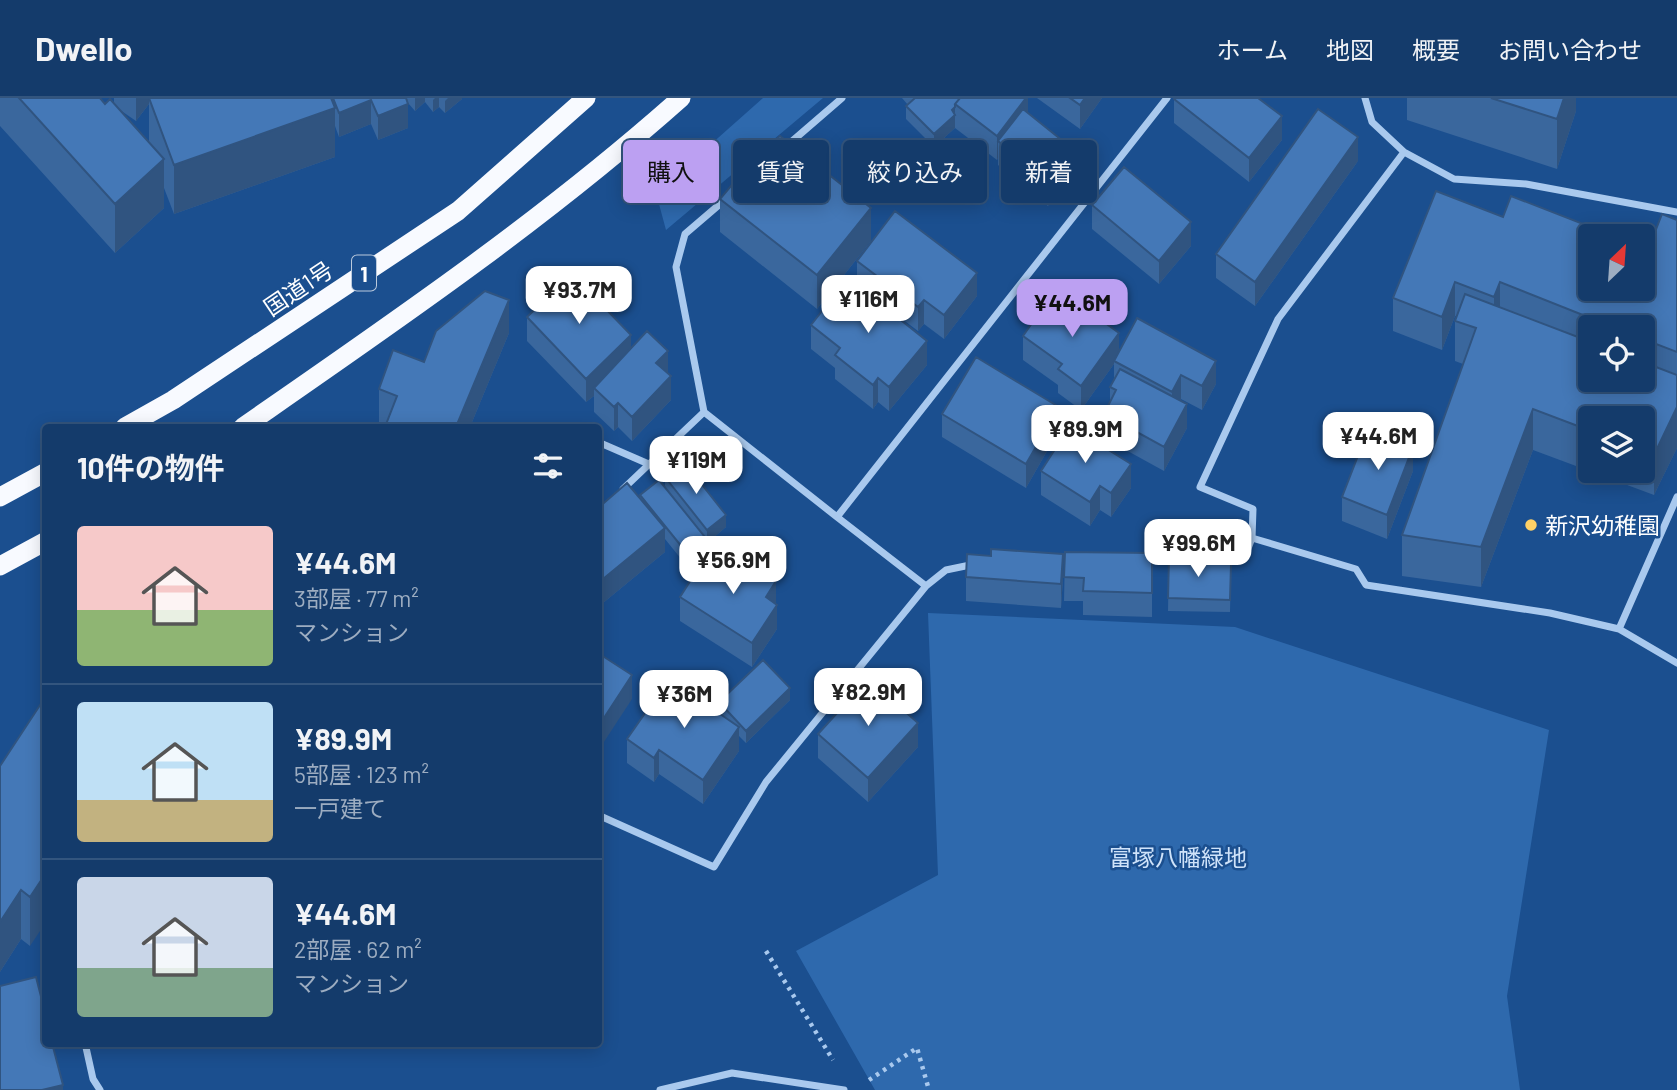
<!DOCTYPE html>
<html lang="ja">
<meta charset="utf-8">
<style>
:root{--surface:#143b6b;--page:#1d4271;--text:#f1f3f6;--muted:#9dadc1;--line:#33557e;--accent:#bca0f2}
body{margin:0;font-family:Barlow,"Noto Sans JP",sans-serif;background:var(--page);color:var(--text);height:100vh;display:flex;flex-direction:column;font-size:26px;white-space:nowrap}
*{box-sizing:border-box;margin:0}
p{font-size:23px;color:var(--muted)}
.icon{flex:none;width:38px;height:38px;fill:none;stroke:currentColor;stroke-width:2;stroke-linecap:round;stroke-linejoin:round}
.map{position:relative;flex:1;overflow:hidden}
.panel{position:absolute;left:42px;top:326px;width:560px;height:623px;display:flex;flex-direction:column;background:var(--surface);border-radius:7px;box-shadow:0 4px 18px #0003,0 0 0 2px var(--line)}
.panel>*{flex:none}
.hud{position:absolute;left:623px;top:42px;width:665px;height:63px;display:flex;gap:14px}
.needle{width:46px;rotate:25deg}
.fabs{position:absolute;left:1578px;top:126px;display:grid;gap:14px}
.fabs a{display:grid;place-items:center;width:77px;height:77px;border-radius:7px;background:var(--surface);box-shadow:0 4px 18px #0003,0 0 0 2px var(--line);font-size:35px}
.price{position:absolute;translate:-50% -60px;padding:0 16px;border-radius:14px;background:#fff;color:#222;font-size:23px;line-height:46px;filter:drop-shadow(0 2px 4px #0008)}
.price::after{content:'';position:absolute;left:50%;top:42px;width:21px;height:16px;margin-left:-10px;background:inherit;clip-path:polygon(0 0,100% 0,50% 100%)}
.price.selected{background:var(--accent);color:#111}
ul{padding:0;list-style:none}
li{display:flex;align-items:center;gap:21px;height:175px;padding:0 35px}
li+li{border-top:2px solid var(--line)}
li span{display:grid;place-items:center;flex:none;width:196px;height:140px;border-radius:7px;color:#555}
li>.icon{margin-inline-start:auto}
span .icon{width:84px;height:84px;fill:#fffc;stroke-width:1}
li b{font-size:30px}
h2{display:flex;justify-content:space-between;align-items:center;height:84px;padding:0 35px;font-size:30px}
.tag{padding:0 24px;border-radius:7px;background:var(--surface);box-shadow:0 4px 18px #0003,0 0 0 2px var(--line);font-size:24px;line-height:63px}
.tag.selected{background:var(--accent);color:#111}
header{display:flex;align-items:center;gap:42px;box-sizing:border-box;height:98px;padding:0 35px;background:var(--surface);border-bottom:2px solid var(--line)}
header strong{font-size:33px}
nav{display:flex;gap:38px;margin-inline-start:auto;font-size:24px}
.map>svg:first-child{display:block}
.green{fill:#2e69ad}
.lines{fill:none;stroke-linecap:round;stroke-linejoin:round}
.path{stroke:#a9c9ee;stroke-width:4.5;stroke-dasharray:3.5 5;stroke-linecap:butt}
.minor{stroke:#a9c9ee;stroke-width:7}
.trunk{stroke:#f8faff;stroke-width:19}
.wall{fill:#3a679d;fill-rule:evenodd}
.shaded-wall{fill:#305480}
.building{fill:#4478b7;stroke:#305480;stroke-width:2}
.poi-dot{fill:#ffd166;stroke:#1b4f8f;stroke-width:2.5}
.labels{text-anchor:middle;dominant-baseline:central;stroke-width:5;stroke-linejoin:round;paint-order:stroke}
.shield{fill:#1b4f8f;stroke:#bbcadd;stroke-width:2}
.shield-label{font-size:21px;font-weight:bold;fill:#fff}
.street-label{font-size:23px;fill:#fff;stroke:#1b4f8f}
.poi-label{font-size:23px;fill:#fff;stroke:#1b4f8f;text-anchor:start}
.park-label{font-size:23px;fill:#cfe3fa;stroke:#1b4f8f}
</style>
<header>
<strong>Dwello</strong>
<nav><a>ホーム</a><a>地図</a><a>概要</a><a>お問い合わせ</a></nav>
</header>
<div class="map">
<svg width="1677" height="992" viewBox="0 0 1677 992">
<rect width="100%" height="100%" fill="#1b4f8f"/>
<path class="green" d="M763 0H823L666 132 656 95Z
M928 515 1235 529 1549 632 1507 898 1520 992H875L796 853 938 777Z"/>
<g class="lines">
<path class="path" d="M766 853 833 962
M869 982 917 950 929 992"/>
<path class="minor" d="M1365 0 1372 24 1404 54 1454 81 1526 86 1677 114
M783 51 842 0
M704 314 837 419
M598 344 651 367
M623 391 704 314 676 169 685 136 727 100
M1252 440 1253 411 1200 389 1278 221 1404 54
M1144 461H1178
M1200 461H1244L1252 440 1356 471 1366 487 1550 515 1619 531 1677 565
M926 488 946 472 975 466
M1619 531 1677 399
M598 717 714 769 766 684 926 488 837 419 1167 0
M85 945 93 981 100 992
M660 992 732 975 844 992"/>
<path class="trunk" d="M125 329 173 302 458 113 586 0
M243 329C393 225 544 122 681 0
M0 399 46 374
M0 468 46 443"/>
</g>
<path class="wall" d="M0 0H100L105 6 114 5V0H462V1L445 15 439 9 433 14 425 4 415 13 408 5V30L378 42 371 26 339 39 335 28V59L174 116 164 90V110L115 155 0 28ZM149 6V44L120 12 136 23Z
M902 0H1028V15L1074 76 1048 108 998 67V60L997 62 955 30 934 49 906 21V8L908 7Z
M1037 0H1102L1080 31Z
M1407 0H1576V13L1557 71 1407 22Z
M1174 1 1282 42 1249 84 1174 25Z
M1358 63 1255 208 1216 180V156Z
M720 101 871 143 817 211 720 134Z
M1092 107 1191 148 1159 186 1092 131Z
M1503 119 1648 152 1677 122V350L1654 397 1533 352 1481 489 1402 478V437L1463 266 1455 263V223L1457 218H1455L1442 252 1393 233V200ZM1591 229H1643V282H1591ZM1591 320H1643V373H1591Z
M857 163 977 198 944 241 924 226 918 233 857 187Z
M527 219 631 250 668 276 671 302 632 343 618 329 614 333 594 314V298L586 304 527 243Z
M811 227 927 267 889 313 878 304 873 311 835 281V270L811 251Z
M509 235 470 329H385L386 327 379 324V291L424 264Z
M1023 238 1119 253 1216 286 1202 312 1181 301 1180 303 1187 330 1164 373 1104 340V316L1110 304V289L1114 281V266L1081 312 1058 295V287L1023 262Z
M942 316 1059 332 1026 390 942 339Z
M1041 373 1131 390 1111 419 1100 412 1090 428 1041 397Z
M1413 373 1387 441 1342 423V399Z
M665 379 726 429 707 445 705 442V452L686 467 665 441V454L603 505 598 499V410L640 401V397L665 389Z
M1065 454 1152 455V519L1083 517V503H1064Z
M1169 458 1209 466H1231L1230 514 1168 513Z
M728 475 776 506 777 531 752 569 680 523V499Z
M966 479 1063 480 1061 510 966 503Z
M46 598 30 848 21 841 0 874V668Z
M790 602 746 645 739 638V653L703 706 659 676 654 684 627 665V641L719 615V604Z
M818 636 918 649 868 704 818 660Z"/>
<path class="shaded-wall" d="M136 0H149V6L136 23Z
M415 0H425V4L415 13Z
M435 0H439V9L433 14V2Z
M448 0H462V1L445 15V3Z
M1026 0H1028V22L998 43V60L997 62V38Z
M1085 0H1102L1080 31V7Z
M1564 0H1576V13L1557 71V21Z
M371 2V26L339 39V15Z
M408 6V30L378 42V18Z
M955 9V30L934 49V36Z
M335 10V59L174 116V67Z
M1282 18V42L1249 84V60Z
M1358 39V63L1255 208V184Z
M1074 52V76L1048 108V84Z
M164 61V110L115 155V106Z
M871 110V143L817 211V177Z
M1191 124V148L1159 186V163Z
M977 175V198L944 241V217Z
M1455 184V218L1442 252V219Z
M1500 184V218L1494 232V199Z
M509 202V235L470 329H456Z
M924 202V226L918 233V209Z
M1119 235V259L1114 263V266L1081 312V288Z
M631 237V261L594 290V298L586 304V281Z
M927 243V267L889 313V289Z
M668 253V276L656 265Z
M1216 263V286L1202 312V288Z
M1181 277V301L1172 318V294Z
M671 278V302L632 343V319Z
M878 280V304L873 311V287Z
M618 305V329L614 333V309Z
M1187 306V330L1164 373V349Z
M1059 309V332L1026 390V366Z
M1677 309V350L1654 397V357Z
M1533 311V352L1481 489V449Z
M1413 349V373L1387 441V417Z
M1131 366V390L1111 419V395Z
M1100 388V412L1090 428V404Z
M726 417V429L707 445V432Z
M665 430V454L603 505V481Z
M705 439V452L686 467V454Z
M1063 456V480L1061 510V486Z
M776 483V507L766 499Z
M777 507V531L752 569V545Z
M632 577V601L598 653V629Z
M790 590V602L746 645V633Z
M918 625V649L868 704V680Z
M739 629V653L703 706V682Z
M659 652V676L654 684V660Z
M46 775V824L30 848V799Z
M21 792V841L0 874V824Z
M63 987V992H42Z"/>
<path class="building" d="M19 0H100L105 6 110 1 164 61 115 106Z
M149 0H331L335 10 174 67Z
M333 0H406L408 6 378 18 371 2 339 15Z
M915 0H960L955 6V9L952 12 955 17 934 36 906 8Z
M960 0H1026L997 38 955 6Z
M1070 0H1085L1080 7Z
M1174 0H1258L1282 18 1249 60 1174 1Z
M1491 0H1564L1557 21Z
M1023 11 1074 52 1048 84 998 43Z
M1318 11 1358 39 1255 184 1216 156Z
M780 38 871 110 817 177 720 101 756 58Z
M1124 69 1191 124 1159 163 1092 107Z
M1436 93 1503 119 1511 98 1614 138H1591V191H1643V150L1648 152 1662 116 1677 122V254L1643 241V229H1613L1500 184 1494 199 1455 184 1442 219 1393 200Z
M895 113 977 175 944 217 924 202 918 209 857 163Z
M572 176 631 237 586 281 527 219Z
M848 180 927 243 889 289 878 280 873 287 835 257 840 250 811 227Z
M485 193 509 202 456 329H385L397 298 379 291 393 252 424 264 436 233Z
M1465 196 1591 244V282H1643V264L1677 277V309L1654 357 1643 353V320H1591V333L1533 311 1481 449 1402 437 1476 230 1455 223Z
M1072 201 1119 235 1081 288 1058 271 1062 266 1023 238 1046 205 1061 216Z
M1137 220 1216 263 1202 288 1181 277 1172 294 1114 263Z
M647 233 668 253 656 265 671 278 632 319 618 305 614 309 594 290Z
M976 259 1059 309 1026 366 942 316Z
M1120 271 1187 306 1164 349 1104 316 1116 292 1110 289Z
M1070 328 1131 366 1111 395 1100 388 1090 404 1041 373Z
M1368 332 1413 349 1387 417 1342 399Z
M684 364 726 417 707 432 665 379Z
M659 382 705 439 686 454 640 397Z
M627 385 665 430 603 481 598 475V410Z
M991 451 1063 456 1061 486 966 479 967 456 991 458Z
M1065 454 1152 455V495L1083 493 1084 480 1064 479Z
M739 458 776 483 766 499 777 507 752 545 680 499 705 460 728 475Z
M1169 458 1209 460V466H1231L1230 502 1168 500Z
M598 555 632 577 598 629Z
M763 562 790 590 746 633 719 604Z
M669 581 739 629 703 682 659 652 654 660 627 641Z
M868 581 918 625 868 680 818 636Z
M46 598V775L30 799 21 792 0 824V668Z
M36 879 46 918V945H52L63 987 42 992H0V888Z"/>
<circle class="poi-dot" cx="1531" cy="427" r="7"/>
<g class="labels">
<rect class="shield" x="352" y="157.5" width="24" height="35" rx="5"/>
<g class="shield-label">
<text x="364" y="175">1</text>
</g>
<g class="street-label">
<text transform="translate(298 190) rotate(-34)">国道1号</text>
</g>
<g class="poi-label">
<text x="1545" y="427">新沢幼稚園</text>
</g>
<g class="park-label">
<text x="1178" y="759">富塚八幡緑地</text>
</g>
</g>
</svg>
<div class="fabs">
<a><svg class="needle" viewBox="-14 -14 28 28"><path d="M0-13l5 13h-10z" fill="#e53935"/><path d="M0 13l5-13h-10z" fill="#9dadc1"/></svg></a>
<a><svg class="icon" aria-label="locate" viewBox="0 0 24 24"><circle cx="12" cy="12" r="6"/><path d="M12 2v4M12 18v4M2 12h4M18 12h4"/></svg></a>
<a><svg class="icon" aria-label="layers" viewBox="0 0 24 24"><path d="M12 4l9 5-9 5-9-5zM3 14l9 5 9-5"/></svg></a>
</div>
<b class="price" style="left:579px;top:228px">¥93.7M</b>
<b class="price" style="left:868px;top:237px">¥116M</b>
<b class="price selected" style="left:1072px;top:241px">¥44.6M</b>
<b class="price" style="left:1085px;top:367px">¥89.9M</b>
<b class="price" style="left:1378px;top:374px">¥44.6M</b>
<b class="price" style="left:696px;top:398px">¥119M</b>
<b class="price" style="left:1198px;top:481px">¥99.6M</b>
<b class="price" style="left:733px;top:498px">¥56.9M</b>
<b class="price" style="left:868px;top:630px">¥82.9M</b>
<b class="price" style="left:684px;top:632px">¥36M</b>
<div class="hud">
<a class="tag selected">購入</a>
<a class="tag">賃貸</a>
<a class="tag">絞り込み</a>
<a class="tag">新着</a>
</div>
<section class="panel">
<h2>10件の物件<svg class="icon" aria-label="filters" viewBox="0 0 24 24"><path d="M4 7h16M4 17h16"/><circle cx="9" cy="7" r="2"/><circle cx="15" cy="17" r="2"/></svg></h2>
<ul>
<li><span style="background:linear-gradient(#f6c9c9 60%,#8fb573 0)"><svg class="icon" aria-label="home" viewBox="0 0 24 24"><path d="M3 11l9-7 9 7M6 9v11h12V9"/></svg></span><div><b>¥44.6M</b><p>3部屋 · 77 m²</p><p>マンション</p></div></li>
<li><span style="background:linear-gradient(#bfe0f5 70%,#c2b280 0)"><svg class="icon" aria-label="home" viewBox="0 0 24 24"><path d="M3 11l9-7 9 7M6 9v11h12V9"/></svg></span><div><b>¥89.9M</b><p>5部屋 · 123 m²</p><p>一戸建て</p></div></li>
<li><span style="background:linear-gradient(#c9d6e8 65%,#7fa58c 0)"><svg class="icon" aria-label="home" viewBox="0 0 24 24"><path d="M3 11l9-7 9 7M6 9v11h12V9"/></svg></span><div><b>¥44.6M</b><p>2部屋 · 62 m²</p><p>マンション</p></div></li>
</ul>
</section>
</div>
